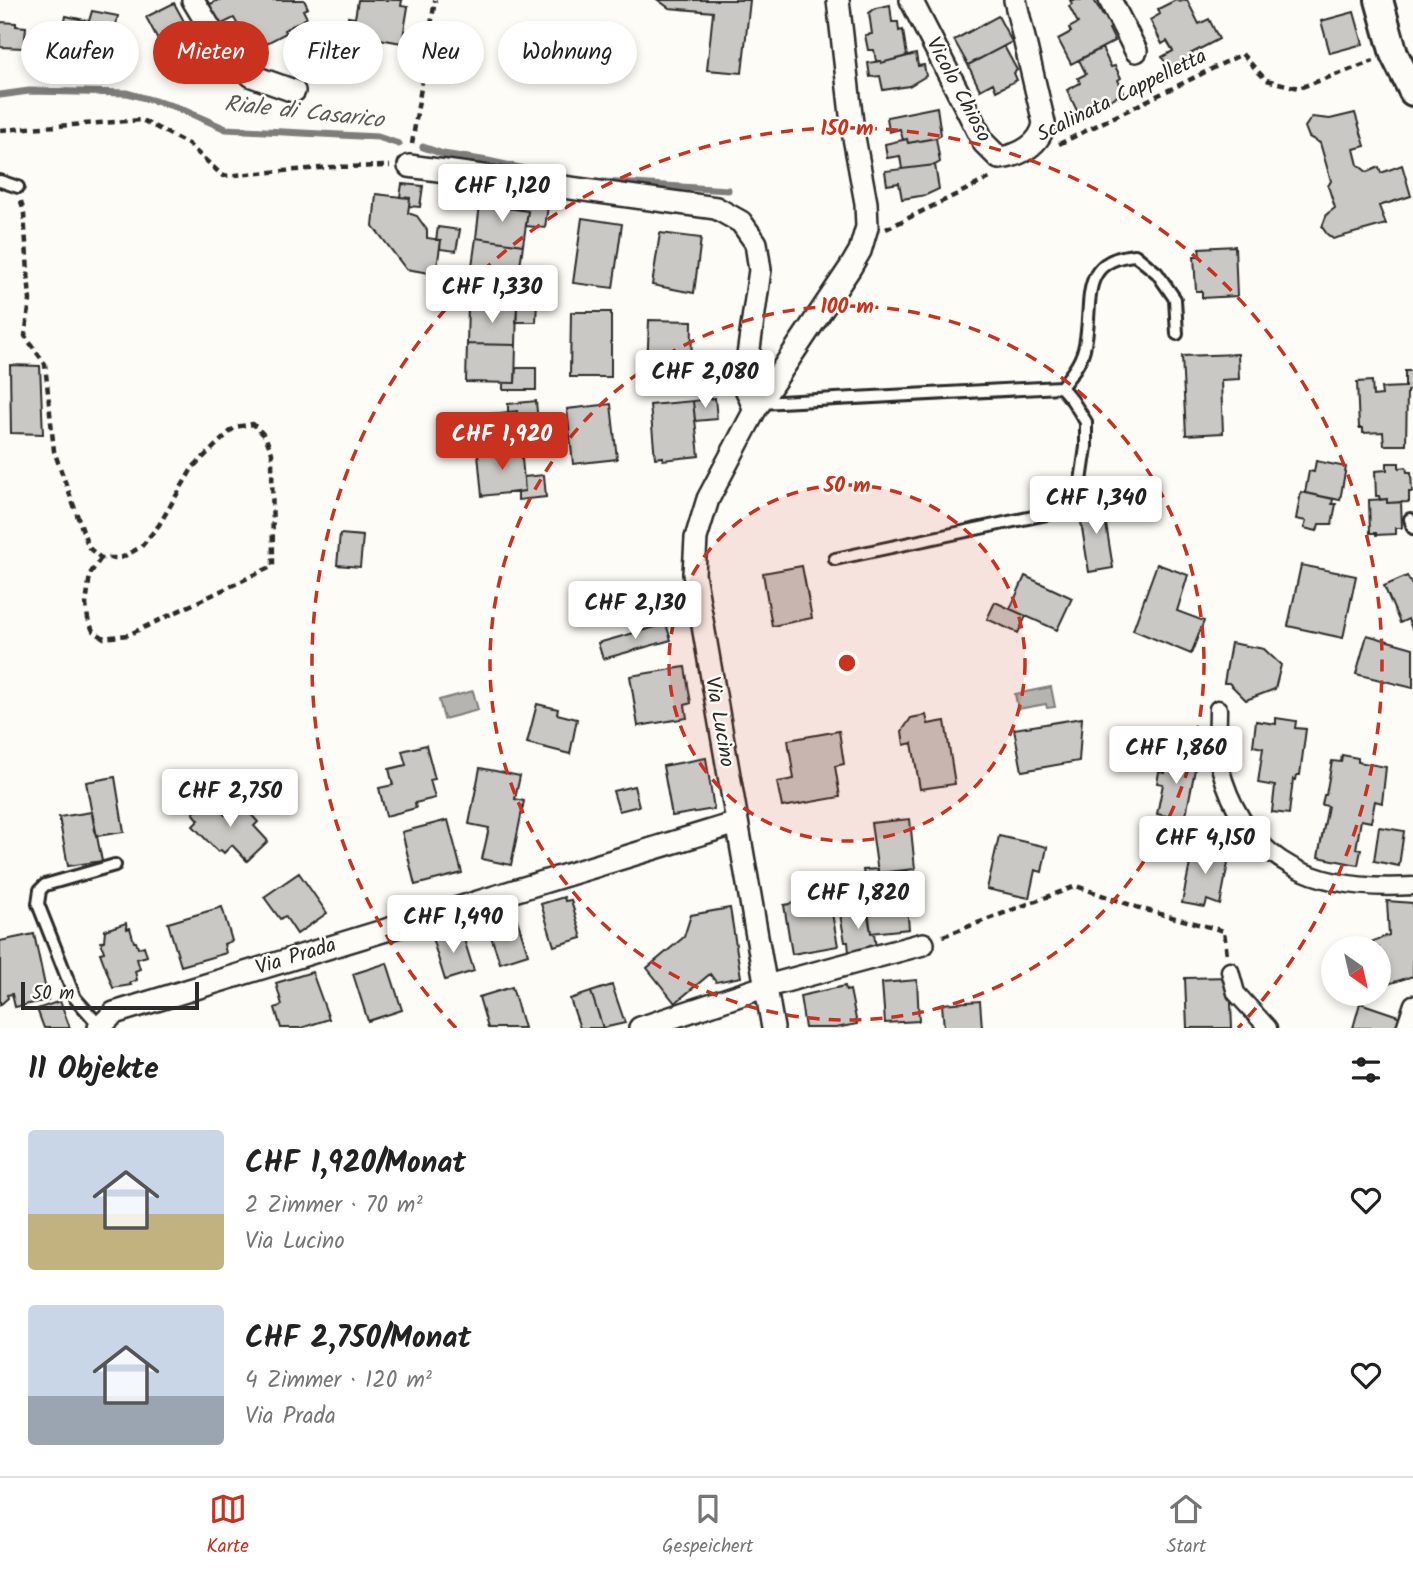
<!DOCTYPE html>
<html lang="de">
<meta charset="utf-8">
<style>
:root{--surface:#fff;--page:#f2f2f2;--text:#222;--muted:#767676;--line:#e0e0e0;--accent:#c8321e}
body{margin:0;font-family:Kalam,sans-serif;background:var(--page);color:var(--text);height:100vh;display:flex;flex-direction:column;font-size:26px;white-space:nowrap}
*{box-sizing:border-box;margin:0}
p{font-size:23px;color:var(--muted)}
.icon{flex:none;width:38px;height:38px;fill:none;stroke:currentColor;stroke-width:2;stroke-linecap:round;stroke-linejoin:round}
.map{position:relative;height:1028px;overflow:hidden}
.drawer{display:flex;flex-direction:column;background:var(--surface);flex:1}
.drawer>*{flex:none}
.guide{position:absolute;left:21px;top:21px;width:700px;height:63px;display:flex;gap:14px}
.needle{width:46px;rotate:146deg}
.controls{position:absolute;left:1321px;top:936px;display:grid;gap:14px}
.controls a{display:grid;place-items:center;width:70px;height:70px;border-radius:50%;background:var(--surface);box-shadow:0 4px 10px #0003;font-size:35px}
.scale{position:absolute;left:21px;bottom:18px;width:178px;box-sizing:border-box;padding-left:7px;border:4px solid #2b2b2b;border-top:0;font-size:19px;line-height:24px;white-space:nowrap;color:#2b2b2b;-webkit-text-stroke:5px #fdfcf7;paint-order:stroke}
.price{position:absolute;translate:-50% -60px;padding:0 16px;border-radius:7px;background:#fff;color:#222;font-size:23px;line-height:46px;filter:drop-shadow(0 2px 4px #0008)}
.price::after{content:'';position:absolute;left:50%;top:42px;width:21px;height:16px;margin-left:-10px;background:inherit;clip-path:polygon(0 0,100% 0,50% 100%)}
.price.selected{background:var(--accent);color:#fff}
ul{padding:0;list-style:none}
li{display:flex;align-items:center;gap:21px;height:175px;padding:0 28px}
li span{display:grid;place-items:center;flex:none;width:196px;height:140px;border-radius:7px;color:#555}
li>.icon{margin-inline-start:auto}
span .icon{width:84px;height:84px;fill:#fffc;stroke-width:1}
li b{font-size:30px}
h2{display:flex;justify-content:space-between;align-items:center;height:84px;padding:0 28px;font-size:30px}
.tag{padding:0 24px;border-radius:32px;background:var(--surface);box-shadow:0 4px 10px #0003;font-size:24px;line-height:63px}
.tag.selected{background:var(--accent);color:#fff}
.dock{display:flex;justify-content:space-around;align-items:center;height:98px;border-top:2px solid var(--line);background:var(--surface);font-size:19px;color:var(--muted)}
.dock a{display:grid;justify-items:center;gap:4px}
.dock .selected{color:var(--accent)}
.map>svg:first-child{display:block}
.water{fill:#b5b4b1;stroke:#7e7d7b;stroke-width:2}
.lines{fill:none;stroke-linecap:round;stroke-linejoin:round}
.stream{stroke:#7e7d7b;stroke-width:7}
.building{fill:#c9c8c4;stroke:#2b2b2b;stroke-width:2}
.service-casing{stroke:#2b2b2b;stroke-width:16}
.pedestrian-casing{stroke:#2b2b2b;stroke-width:21}
.minor-casing{stroke:#2b2b2b;stroke-width:26}
.tertiary-casing{stroke:#2b2b2b;stroke-width:32}
.path{stroke:#2b2b2b;stroke-width:4.5;stroke-dasharray:7 5;stroke-linecap:butt}
.service{stroke:#fdfcf7;stroke-width:10}
.pedestrian{stroke:#fdfcf7;stroke-width:16}
.minor{stroke:#fdfcf7;stroke-width:21}
.tertiary{stroke:#fdfcf7;stroke-width:26}
.ring{fill:none;stroke:#c8321e;stroke-width:3.5;stroke-dasharray:12 9}
.labels{text-anchor:middle;dominant-baseline:central;stroke-width:5;stroke-linejoin:round;paint-order:stroke}
.street-label{font-size:21px;fill:#2b2b2b;stroke:#fdfcf7}
.water-label{font-size:23px;font-style:italic;fill:#5b5b5a;stroke:#fdfcf7}
.centre{fill:#c8321e;stroke:#fdfcf7;stroke-width:3.5}
.ring-label{font-size:21px;text-anchor:middle;font-weight:bold;fill:#c8321e;stroke:#fdfcf7;stroke-width:5;stroke-linejoin:round;paint-order:stroke}
</style>
<div class="map">
<svg width="1413" height="1028" viewBox="0 0 1413 1028">
<rect width="100%" height="100%" fill="#fdfcf7"/>
<filter id="ink" filterUnits="userSpaceOnUse"><feTurbulence type="fractalNoise" baseFrequency=".0143" numOctaves="2"/><feDisplacementMap in="SourceGraphic" scale="14" xChannelSelector="R" yChannelSelector="G"/><feConvolveMatrix kernelMatrix="1 2 1 2 8 2 1 2 1" color-interpolation-filters="sRGB"/></filter>
<g filter="url(#ink)">
<path class="water" d="M1051 687 1055 707 1047 708 1046 704 1018 709 1015 694Z
M473 691 478 710 444 719 439 700Z"/>
<g class="lines">
<path class="stream" d="M0 95 29 91 127 93 176 107 226 129 378 137 399 144
M423 147 443 154 488 161 567 178
M603 182 728 190"/>
</g>
<path class="building" d="M218 0H304L308 8 303 10 307 18 284 30 286 33 252 51 234 18 218 26 207 6Z
M358 0H402L401 6 408 7 402 43 368 37 367 45 348 42 349 36 345 35 348 17 355 18Z
M658 0H750L742 73 707 70 713 12 669 8Z
M1070 0H1094L1103 16 1107 14 1113 27 1109 29 1115 41 1071 64 1058 39 1071 32 1069 28 1078 23 1069 6 1072 4Z
M1176 0 1179 2 1187 0 1199 24 1209 19 1219 39 1190 54 1193 60 1170 72 1162 57 1173 51 1167 41 1162 44 1150 20 1160 14 1158 9Z
M174 3 198 47 170 62 146 17Z
M890 5 892 22H898L899 31 903 30 907 56 881 63V61H876L874 50H868L865 35 872 34 869 13 876 8Z
M92 11 118 16 109 53 60 43 66 16 89 21Z
M1354 12 1363 44 1330 53 1321 21Z
M998 16 1012 42 968 65 954 40Z
M0 22 16 23V26L26 27 24 48 0 47Z
M1004 46 1017 70 1014 73 1017 80 996 91 993 83 980 90 968 65Z
M1102 48 1111 67 1115 66 1121 78 1118 80 1124 93 1079 115 1067 90 1080 83 1078 78 1086 74 1079 60Z
M916 54 918 66 924 65 926 76 909 86 883 90 880 76 870 77 868 63 881 61V63Z
M937 107 941 135 936 138 908 143 907 139 903 140 900 129 889 132 887 117Z
M1355 113 1365 146 1354 149 1358 165 1367 172 1379 167 1381 173 1402 165 1411 196 1379 206 1386 224 1333 239 1327 234 1322 227 1327 214 1335 208 1328 186 1331 181 1320 143 1309 137 1305 127 1312 117 1330 119Z
M936 138 940 162 935 165 902 169 900 156 887 158 885 144 907 139 908 143Z
M935 165 939 189 926 195 902 199 899 183 887 185 885 171Z
M402 184 423 186 420 207 409 206 410 198 400 197Z
M376 194 410 198 408 213 417 216 427 230V238L441 240 436 274 406 269 373 226Z
M518 203 548 206 545 228 526 226 528 211 517 209Z
M480 204 528 211 523 245 476 238Z
M582 218 622 224 613 288 573 283Z
M438 227 460 230 456 251 440 249 441 240H436Z
M660 233 701 238 694 293 652 285Z
M476 238 523 245 518 280 471 273Z
M1235 246 1237 296 1202 298V291H1196L1194 256H1200L1199 248Z
M520 265 540 268 537 290 508 286 509 279 518 280Z
M508 300 537 301 536 322H516L517 306 508 305Z
M468 305 517 306 516 345 467 344Z
M571 312H611V377H570Z
M649 320 692 321 691 375 656 374V371H647Z
M467 344 516 345 515 383 466 382Z
M1238 354 1239 379 1221 380 1223 433 1186 435 1182 356Z
M693 355H715L714 376H693Z
M10 365 40 366 43 434 11 433Z
M516 368H536V390H503V383H515Z
M1405 371H1413V390L1407 391 1406 445H1384L1383 432 1363 433V428H1359L1357 382 1372 381 1373 396 1382 395 1381 388 1405 387Z
M715 398 717 419 695 421 693 401Z
M536 401 538 423 518 425 517 411 508 412V404Z
M693 401 699 456 663 460V457L655 458 650 405Z
M611 404 617 459 573 464 567 409Z
M517 411 521 448 478 454 473 416Z
M521 448 525 491 482 496 478 454Z
M1316 461 1346 467 1340 500 1305 493 1309 471 1314 472Z
M1387 463H1399V468L1406 467 1407 472H1411L1412 492H1409V502L1387 503V499L1380 500 1379 496H1376L1375 471 1387 470Z
M544 475 546 497 518 500V492L525 491 524 477Z
M1301 492 1333 499 1332 504H1336L1332 524H1319L1317 531 1304 528 1306 521 1296 519Z
M1102 499 1113 568 1089 572 1078 503Z
M1387 499V503L1401 502 1402 528H1396V534L1376 535V533H1370L1369 500Z
M340 534 363 536 360 567 337 565Z
M1157 564 1188 575 1177 611 1204 621 1191 654 1133 630Z
M1301 565 1356 576 1343 638 1288 626Z
M802 566 812 618 772 626 763 573Z
M1025 576 1072 598 1057 630 1010 609Z
M1407 576 1413 587V631L1408 619 1400 623 1384 586Z
M995 602 1026 616 1018 633 987 619Z
M666 624 671 640 603 659 598 643Z
M1367 635 1413 648V688L1356 674Z
M1231 643 1264 649 1281 665 1275 689 1246 700 1229 683H1224Z
M685 667 691 703 685 705 687 718 638 726 630 676Z
M537 704 558 709 557 714 577 719 570 754 527 743Z
M926 715 928 724 945 721 955 784 920 789 912 743 904 745 902 731 911 718Z
M1082 718 1079 761 1022 771 1014 729Z
M1276 718 1296 721 1295 728 1306 729 1300 775H1297L1296 780 1293 779 1289 814 1272 812 1275 786 1258 783 1263 748 1253 746 1256 721 1276 724Z
M839 731 844 764 835 766 840 797 782 807 777 782 794 779 788 740Z
M426 745 435 779 430 780 435 798 415 803 416 808 386 816 379 788 393 785 389 769 406 765 402 751Z
M1175 754 1197 759 1185 820 1157 814 1163 784 1157 783 1159 772 1165 773 1168 756 1174 757Z
M1342 755 1358 758V762L1386 767 1382 803 1375 801 1371 822 1361 820 1356 849 1361 850 1358 865 1318 857 1328 806 1322 805 1324 795H1326L1332 761 1341 762Z
M706 758 714 809 672 816 663 766Z
M480 768 520 776 515 799 524 801 511 865 482 859 489 828 469 824Z
M115 777 124 832 96 836 86 782Z
M634 786 639 806 619 811 613 791Z
M211 800 225 815 240 802 258 822 254 826 268 841 247 861 232 845 224 853 221 850 218 852 193 826 199 820 193 813Z
M92 812 102 861 68 866 59 817Z
M910 819 915 869 878 873 871 823Z
M448 820 462 873 415 885 402 832Z
M1379 827 1404 831 1399 866 1374 861Z
M999 836 1047 847 1042 872 1035 870 1029 898 987 889Z
M1195 839 1209 842 1207 853 1229 858 1220 905 1207 900 1205 907 1182 903Z
M878 869V873L907 870 911 905H907L909 929 871 933 863 870Z
M299 873 327 913 297 934 285 916 280 919 264 897Z
M564 897 565 901 571 900 582 938 554 946 541 904Z
M829 897 838 946 792 954 784 905Z
M1387 901 1413 903V976L1379 987V948H1362L1372 945 1371 942 1389 935Z
M222 907 232 941 224 944 226 953 181 966 168 923Z
M730 908 741 977 716 982 710 974 675 1003 647 968 684 937 691 915Z
M867 910 871 933H874L876 948 849 952 848 942H845L840 914Z
M509 913 510 918 516 916 528 954 500 963 486 921Z
M126 923 127 929 130 928 134 942H136L138 948 144 946 147 956 137 959 140 969 135 971 137 980 130 983 131 985 113 988 100 953 104 952 101 942 104 941 105 930Z
M455 930 456 935 462 933 474 971 445 980 432 938Z
M34 934 48 1000 15 1007 12 994 7 995 8 998 0 1005V941Z
M387 963 402 1010 368 1021 353 974Z
M312 972 329 1019 301 1028H281L275 1008 282 1005 276 983Z
M1230 977 1232 1028H1187L1185 978Z
M917 980 919 1021 885 1023 882 983Z
M612 985 625 1023 603 1028 591 992Z
M845 986 846 991 850 990 857 1024 836 1028H805L800 996Z
M512 987 524 1028H488L479 997Z
M591 992 603 1028H580L570 999Z
M60 1001 70 1028H44L37 1009Z
M980 1001 982 1028H944L942 1004Z
M1360 1003 1404 1018 1401 1028H1353Z"/>
<g class="lines">
<g class="service-casing">
<path id="service" d="M0 181 18 187
M761 403 1061 387C1070 376 1080 364 1084 349 1095 307 1075 260 1135 255L1157 273 1175 299 1177 334
M1410 519 1413 528
M835 559 1061 511 1080 488 1086 447V422L1072 400 1061 387
M99 1025 75 998 38 904 40 890 45 885 115 865"/>
</g>
<g class="pedestrian-casing">
<path id="pedestrian" d="M1218 709C1218 727 1216 749 1220 767 1246 866 1319 892 1413 886
M1230 971 1236 993 1268 1028
M1405 1028 1413 1004"/>
</g>
<g class="minor-casing">
<path id="minor" d="M193 0 222 48 252 76 294 91
M911 0 984 143 999 158C1020 156 1041 144 1044 123L1015 0
M1110 0 1136 51
M409 166 716 208 741 222 756 243 760 270 744 384 755 410
M99 1028 114 1013 737 823
M640 1028 767 986 923 944
M773 1028 694 574 696 538 708 499 755 410 850 268 860 251 867 227 866 203 853 132 838 0"/>
</g>
<g class="tertiary-casing">
<path id="tertiary" d="M1379 0 1394 54 1413 92"/>
</g>
<path class="path" d="M0 130 142 120 188 144 223 176 332 167 390 166
M412 144 435 0
M1059 144 1242 54 1266 80 1299 88 1374 61
M21 201 24 214 30 301 25 336 45 364 54 451 89 548 101 558H121L141 547 159 525 193 467 235 427 253 424 265 436 272 453 273 566 128 635 104 638 93 631 88 619 86 605 90 574 101 558
M886 229 992 177
M943 936 1076 886 1142 909 1224 931 1227 955"/>
<use href="#service" class="service"/>
<use href="#pedestrian" class="pedestrian"/>
<use href="#minor" class="minor"/>
<use href="#tertiary" class="tertiary"/>
</g>
</g>
<circle cx="847" cy="663" r="178" fill="#c8321e" fill-opacity=".12"/>
<g class="ring">
<circle cx="847" cy="663" r="178"/>
<circle cx="847" cy="663" r="357"/>
<path d="M456 1028A535 535 0 1 1 1238 1028"/>
</g>
<g class="labels">
<g class="street-label">
<text transform="translate(958 90) rotate(62)">Vicolo Chioso</text>
<text transform="translate(1122 96) rotate(-26)">Scalinata Cappelletta</text>
<text transform="translate(719 722) rotate(80)">Via Lucino</text>
<text transform="translate(296 957) rotate(-17)">Via Prada</text>
</g>
<g class="water-label">
<text transform="translate(304 113) rotate(6)">Riale di Casarico</text>
</g>
</g>
<circle cx="847" cy="663" r="10" class="centre"/>
<g class="ring-label">
<text x="847" y="135">150 m</text>
<text x="847" y="313">100 m</text>
<text x="847" y="492">50 m</text>
</g>
</svg>
<div class="controls">
<a><svg class="needle" viewBox="-14 -14 28 28"><path d="M0-13l5 13h-10z" fill="#e53935"/><path d="M0 13l5-13h-10z" fill="#767676"/></svg></a>
</div>
<div class="scale">50 m</div>
<b class="price" style="left:502px;top:224px">CHF 1,120</b>
<b class="price" style="left:492px;top:325px">CHF 1,330</b>
<b class="price" style="left:705px;top:410px">CHF 2,080</b>
<b class="price selected" style="left:502px;top:472px">CHF 1,920</b>
<b class="price" style="left:1096px;top:536px">CHF 1,340</b>
<b class="price" style="left:635px;top:641px">CHF 2,130</b>
<b class="price" style="left:1176px;top:786px">CHF 1,860</b>
<b class="price" style="left:230px;top:829px">CHF 2,750</b>
<b class="price" style="left:1205px;top:876px">CHF 4,150</b>
<b class="price" style="left:858px;top:931px">CHF 1,820</b>
<b class="price" style="left:453px;top:955px">CHF 1,490</b>
<div class="guide">
<a class="tag">Kaufen</a>
<a class="tag selected">Mieten</a>
<a class="tag">Filter</a>
<a class="tag">Neu</a>
<a class="tag">Wohnung</a>
</div>
</div>
<section class="drawer">
<h2>11 Objekte<svg class="icon" aria-label="filters" viewBox="0 0 24 24"><path d="M4 7h16M4 17h16"/><circle cx="9" cy="7" r="2"/><circle cx="15" cy="17" r="2"/></svg></h2>
<ul>
<li><span style="background:linear-gradient(#c9d6e8 60%,#c2b280 0)"><svg class="icon" aria-label="home" viewBox="0 0 24 24"><path d="M3 11l9-7 9 7M6 9v11h12V9"/></svg></span><div><b>CHF 1,920/Monat</b><p>2 Zimmer · 70 m²</p><p>Via Lucino</p></div><svg class="icon" aria-label="heart" viewBox="0 0 24 24"><path d="M12 20l-8-8c-3-5 5-10 8-4 3-6 11-1 8 4z"/></svg></li>
<li><span style="background:linear-gradient(#c9d6e8 65%,#9aa5b1 0)"><svg class="icon" aria-label="home" viewBox="0 0 24 24"><path d="M3 11l9-7 9 7M6 9v11h12V9"/></svg></span><div><b>CHF 2,750/Monat</b><p>4 Zimmer · 120 m²</p><p>Via Prada</p></div><svg class="icon" aria-label="heart" viewBox="0 0 24 24"><path d="M12 20l-8-8c-3-5 5-10 8-4 3-6 11-1 8 4z"/></svg></li>
</ul>
</section>
<nav class="dock">
<a class="selected"><svg class="icon" aria-label="map" viewBox="0 0 24 24"><path d="M3 6l6-2 6 2 6-2v14l-6 2-6-2-6 2zM9 4v14M15 6v14"/></svg>Karte</a>
<a><svg class="icon" aria-label="saved" viewBox="0 0 24 24"><path d="M7 4h10v16l-5-4-5 4z"/></svg>Gespeichert</a>
<a><svg class="icon" aria-label="home" viewBox="0 0 24 24"><path d="M3 11l9-7 9 7M6 9v11h12V9"/></svg>Start</a>
</nav>
